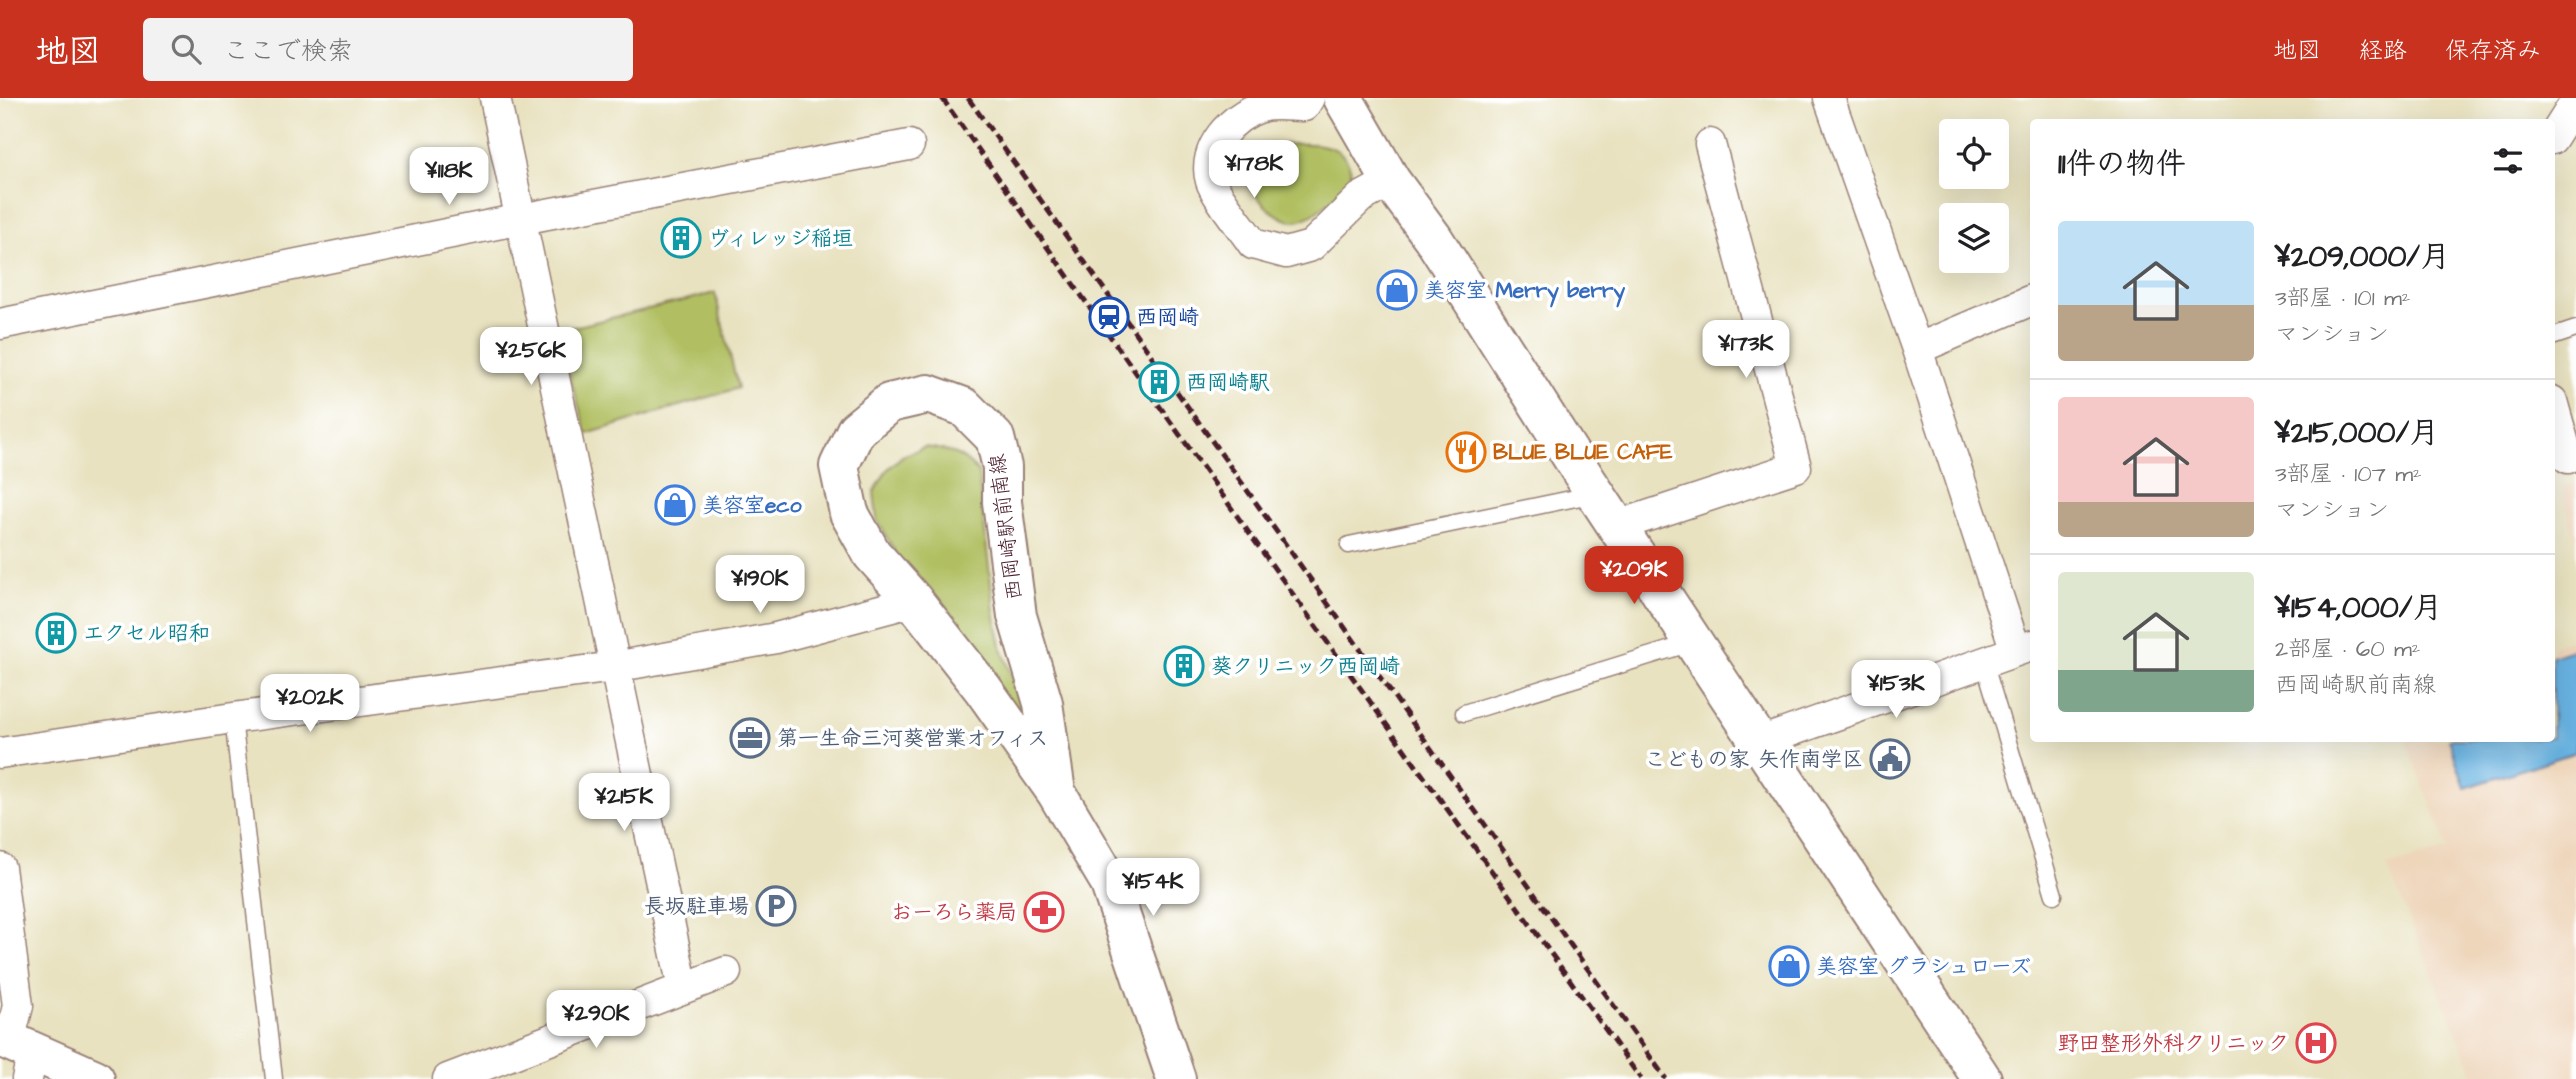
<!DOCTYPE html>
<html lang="ja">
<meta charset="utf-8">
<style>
:root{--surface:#fff;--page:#f2f2f2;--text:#202124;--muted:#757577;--line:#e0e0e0;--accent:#c8321e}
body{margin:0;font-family:"Architects Daughter","Klee One",sans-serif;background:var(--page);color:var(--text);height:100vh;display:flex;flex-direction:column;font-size:26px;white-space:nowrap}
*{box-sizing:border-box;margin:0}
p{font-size:23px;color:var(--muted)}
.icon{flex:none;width:38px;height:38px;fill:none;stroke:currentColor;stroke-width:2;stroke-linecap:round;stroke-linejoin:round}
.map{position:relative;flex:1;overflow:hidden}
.panel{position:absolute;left:2030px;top:21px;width:525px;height:623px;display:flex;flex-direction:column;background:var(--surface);border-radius:7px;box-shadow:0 7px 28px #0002}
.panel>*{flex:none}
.controls{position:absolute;left:1939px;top:21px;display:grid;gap:14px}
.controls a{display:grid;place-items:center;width:70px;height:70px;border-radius:7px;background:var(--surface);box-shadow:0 7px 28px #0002;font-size:35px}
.price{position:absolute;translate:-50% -60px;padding:0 16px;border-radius:14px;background:#fff;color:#222;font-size:23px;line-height:46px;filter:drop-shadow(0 2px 4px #0008)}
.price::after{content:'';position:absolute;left:50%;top:42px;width:21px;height:16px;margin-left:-10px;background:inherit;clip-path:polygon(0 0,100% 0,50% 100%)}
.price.selected{background:var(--accent);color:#fff}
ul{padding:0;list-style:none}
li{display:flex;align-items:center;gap:21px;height:175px;padding:0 28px}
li+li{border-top:2px solid var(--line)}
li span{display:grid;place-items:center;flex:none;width:196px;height:140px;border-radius:7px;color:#555}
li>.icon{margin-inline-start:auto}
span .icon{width:84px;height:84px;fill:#fffc;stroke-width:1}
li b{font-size:30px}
h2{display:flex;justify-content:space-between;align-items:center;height:84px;padding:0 28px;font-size:30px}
header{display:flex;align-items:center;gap:42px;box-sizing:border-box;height:98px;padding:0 35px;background:var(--accent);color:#fff}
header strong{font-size:33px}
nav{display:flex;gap:38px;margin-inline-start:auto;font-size:24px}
.search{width:490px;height:63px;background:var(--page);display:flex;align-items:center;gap:18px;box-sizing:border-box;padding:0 24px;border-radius:7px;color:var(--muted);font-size:26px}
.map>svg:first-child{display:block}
.built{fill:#eed6bb}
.green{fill:#b1bf62;stroke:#7e6f46;stroke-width:2}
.water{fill:#68b2e1;stroke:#596886;stroke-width:2}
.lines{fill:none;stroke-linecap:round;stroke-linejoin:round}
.lane-casing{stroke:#998076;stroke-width:19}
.street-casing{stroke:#998076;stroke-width:33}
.secondary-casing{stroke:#998076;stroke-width:42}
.primary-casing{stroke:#998076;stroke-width:42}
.lane{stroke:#fff;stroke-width:16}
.street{stroke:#fff;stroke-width:30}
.secondary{stroke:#fff;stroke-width:38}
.primary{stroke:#fff;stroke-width:38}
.rail{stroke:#4a1f2b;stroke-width:5;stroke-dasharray:10 5;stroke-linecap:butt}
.labels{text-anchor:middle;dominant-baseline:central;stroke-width:7;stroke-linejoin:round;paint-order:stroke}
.culture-label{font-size:21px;font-weight:bold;fill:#0d838f;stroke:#fff;text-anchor:start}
.shop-label{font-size:21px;font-weight:bold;fill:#366cbe;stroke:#fff;text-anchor:start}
.transit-label{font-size:21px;font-weight:bold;fill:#164399;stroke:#fff;text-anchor:start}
.food-label{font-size:21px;font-weight:bold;fill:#c56008;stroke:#fff;text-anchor:start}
.street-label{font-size:21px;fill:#4a1f2b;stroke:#fff}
.service-label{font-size:21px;font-weight:bold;fill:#4e5e75;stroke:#fff;text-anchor:end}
.health-label{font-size:21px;font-weight:bold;fill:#be3a42;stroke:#fff;text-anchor:end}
</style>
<header>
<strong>地図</strong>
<div class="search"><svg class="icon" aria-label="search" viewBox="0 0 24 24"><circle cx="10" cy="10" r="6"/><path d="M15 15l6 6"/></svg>ここで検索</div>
<nav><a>地図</a><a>経路</a><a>保存済み</a></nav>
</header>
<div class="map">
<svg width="2576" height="981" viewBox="0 0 2576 981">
<rect width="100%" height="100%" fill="#fff"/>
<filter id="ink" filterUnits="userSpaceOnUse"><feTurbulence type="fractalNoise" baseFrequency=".0143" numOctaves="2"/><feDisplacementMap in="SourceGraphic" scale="14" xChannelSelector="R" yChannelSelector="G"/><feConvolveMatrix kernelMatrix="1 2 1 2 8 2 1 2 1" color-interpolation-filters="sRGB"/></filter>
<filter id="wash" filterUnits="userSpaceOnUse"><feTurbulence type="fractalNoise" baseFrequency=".00686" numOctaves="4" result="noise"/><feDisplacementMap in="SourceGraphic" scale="28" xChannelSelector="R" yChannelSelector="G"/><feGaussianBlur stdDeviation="1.57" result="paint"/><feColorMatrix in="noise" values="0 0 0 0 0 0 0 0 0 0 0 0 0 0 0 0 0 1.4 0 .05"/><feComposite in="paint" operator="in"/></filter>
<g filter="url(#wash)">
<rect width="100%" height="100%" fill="#e8e2c0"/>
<path class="built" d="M2576 383V446L2561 388Z
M2576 540V981H2476L2387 768 2448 751 2405 641 2552 640V548Z"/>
<path class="green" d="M1269 47C1303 47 1350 36 1352 82 1339 94 1313 123 1295 123 1278 124 1246 94 1247 77 1248 63 1260 55 1269 47Z
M715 195 738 290 587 336 557 233Z
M925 349C949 352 961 355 978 374L994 513 1001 548 1037 650 948 512 901 464 877 422 874 394 887 372 902 358Z"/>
<path class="water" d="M2576 550V654L2465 690 2449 641 2552 640V558Z"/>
</g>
<g filter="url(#ink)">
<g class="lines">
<g class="lane-casing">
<path id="lane" d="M2552 239 2576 231
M1349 447 1595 396
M1984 564 2054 797
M1464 615 1694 544
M233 620 274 981"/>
</g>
<g class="street-casing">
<path id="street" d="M495 0 683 890
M1309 0 1304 8C1291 8 1272 5 1261 9 1232 18 1201 51 1211 83 1215 97 1243 131 1253 146L1286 155 1311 148 1360 100 1391 83
M1829 0 1917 251 2016 553
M2552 41 2576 3
M0 226 521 121 909 47
M1917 251 2034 201
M2552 303 2568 360
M1617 428 1796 369 1710 46
M1760 644 2033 547
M0 655 233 620 614 569 776 540 914 503
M0 770 18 908 9 943
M27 981 33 953
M448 981 726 874"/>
</g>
<g class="secondary-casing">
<path id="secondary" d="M1343 0 1391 83 1433 140 1587 383 1982 981
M1056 694 1043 605 1017 518 1002 404V369L995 340 964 309 928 296 889 305 856 332 839 368 849 415 872 456 914 503 983 591 1056 694 1109 783 1176 981"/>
</g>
<g class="primary-casing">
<path id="primary" d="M0 939 95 981"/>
</g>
<use href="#lane" class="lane"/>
<use href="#street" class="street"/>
<use href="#secondary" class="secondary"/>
<use href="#primary" class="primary"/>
<path class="rail" d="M942 0 1254 442 1641 981
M968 0 1666 981"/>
</g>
</g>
<defs>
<g id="building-ring" transform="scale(2.0125)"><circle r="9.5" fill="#fff" stroke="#0f9aa8" stroke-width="1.5"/><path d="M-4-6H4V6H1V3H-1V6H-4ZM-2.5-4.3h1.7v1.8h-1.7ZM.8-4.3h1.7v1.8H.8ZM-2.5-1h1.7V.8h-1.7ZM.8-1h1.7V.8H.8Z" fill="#0f9aa8"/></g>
<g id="shop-ring" transform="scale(2.0125)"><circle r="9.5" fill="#fff" stroke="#3f7fe0" stroke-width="1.5"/><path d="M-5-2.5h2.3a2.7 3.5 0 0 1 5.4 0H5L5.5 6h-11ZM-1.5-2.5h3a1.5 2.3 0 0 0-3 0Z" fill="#3f7fe0"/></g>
<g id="station-ring" transform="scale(2.0125)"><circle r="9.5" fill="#fff" stroke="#1a4fb4" stroke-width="1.5"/><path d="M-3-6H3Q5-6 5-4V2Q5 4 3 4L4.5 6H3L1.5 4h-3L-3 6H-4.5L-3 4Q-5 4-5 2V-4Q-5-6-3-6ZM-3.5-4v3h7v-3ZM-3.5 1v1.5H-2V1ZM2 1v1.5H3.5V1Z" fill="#1a4fb4"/></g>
<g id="restaurant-ring" transform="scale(2.0125)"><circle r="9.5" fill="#fff" stroke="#e8710a" stroke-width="1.5"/><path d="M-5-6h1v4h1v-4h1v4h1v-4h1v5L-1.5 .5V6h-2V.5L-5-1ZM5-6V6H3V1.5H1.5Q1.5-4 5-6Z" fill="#e8710a"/></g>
<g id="office-ring" transform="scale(2.0125)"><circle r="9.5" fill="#fff" stroke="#5c6f8a" stroke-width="1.5"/><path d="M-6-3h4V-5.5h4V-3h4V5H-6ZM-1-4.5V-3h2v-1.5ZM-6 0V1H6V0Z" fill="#5c6f8a"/></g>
<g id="civic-ring" transform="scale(2.0125)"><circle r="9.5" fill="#fff" stroke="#5c6f8a" stroke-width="1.5"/><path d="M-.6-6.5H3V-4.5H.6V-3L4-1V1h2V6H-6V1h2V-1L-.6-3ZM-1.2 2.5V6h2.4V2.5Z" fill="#5c6f8a"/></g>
<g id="parking-ring" transform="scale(2.0125)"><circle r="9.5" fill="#fff" stroke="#5c6f8a" stroke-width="1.5"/><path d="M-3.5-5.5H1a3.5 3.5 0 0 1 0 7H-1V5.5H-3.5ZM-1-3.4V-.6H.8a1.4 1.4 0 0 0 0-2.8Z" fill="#5c6f8a"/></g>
<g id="pharmacy-ring" transform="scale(2.0125)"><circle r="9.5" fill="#fff" stroke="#e0444e" stroke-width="1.5"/><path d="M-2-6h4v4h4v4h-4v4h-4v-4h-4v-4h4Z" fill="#e0444e"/></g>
<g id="hospital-ring" transform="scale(2.0125)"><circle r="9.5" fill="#fff" stroke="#e0444e" stroke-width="1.5"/><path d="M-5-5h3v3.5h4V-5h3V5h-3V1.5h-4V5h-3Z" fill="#e0444e"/></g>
</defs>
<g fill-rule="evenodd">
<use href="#building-ring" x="681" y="140"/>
<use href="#shop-ring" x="1397" y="192"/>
<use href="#station-ring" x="1109" y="219"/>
<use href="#building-ring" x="1159" y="284"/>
<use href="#restaurant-ring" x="1466" y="354"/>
<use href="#shop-ring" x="675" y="407"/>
<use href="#building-ring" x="56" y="535"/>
<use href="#building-ring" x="1184" y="568"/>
<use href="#office-ring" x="750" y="640"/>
<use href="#civic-ring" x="1890" y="661"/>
<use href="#parking-ring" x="776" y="808"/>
<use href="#pharmacy-ring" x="1044" y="814"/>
<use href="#shop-ring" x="1789" y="868"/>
<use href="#hospital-ring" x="2316" y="945"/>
</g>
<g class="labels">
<g class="culture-label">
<text x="708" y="140">ヴィレッジ稲垣</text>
<text x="1186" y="284">西岡崎駅</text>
<text x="83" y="535">エクセル昭和</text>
<text x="1211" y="568">葵クリニック西岡崎</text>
</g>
<g class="shop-label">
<text x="1424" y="192">美容室 Merry berry</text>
<text x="702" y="407">美容室eco</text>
<text x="1816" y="868">美容室 グラシュローズ</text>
</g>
<g class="transit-label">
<text x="1136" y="219">西岡崎</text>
</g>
<g class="food-label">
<text x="1493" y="354">BLUE BLUE CAFE</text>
</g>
<g class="street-label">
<text transform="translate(1006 429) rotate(-97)">西岡崎駅前南線</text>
</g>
<g class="service-label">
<text x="777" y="640" text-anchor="start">第一生命三河葵営業オフィス</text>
<text x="1863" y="661">こどもの家 矢作南学区</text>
<text x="749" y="808">長坂駐車場</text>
</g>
<g class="health-label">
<text x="1017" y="814">おーろら薬局</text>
<text x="2289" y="945">野田整形外科クリニック</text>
</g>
</g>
</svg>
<div class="controls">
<a><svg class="icon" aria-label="locate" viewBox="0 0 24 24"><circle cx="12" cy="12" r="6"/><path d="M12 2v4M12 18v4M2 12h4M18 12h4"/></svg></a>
<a><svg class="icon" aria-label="layers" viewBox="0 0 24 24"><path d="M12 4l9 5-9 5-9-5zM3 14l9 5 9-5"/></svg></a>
</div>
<b class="price" style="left:1254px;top:102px">¥178K</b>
<b class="price" style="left:449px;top:109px">¥118K</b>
<b class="price" style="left:1746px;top:282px">¥173K</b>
<b class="price" style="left:531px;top:289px">¥256K</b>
<b class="price selected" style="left:1634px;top:508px">¥209K</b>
<b class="price" style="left:760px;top:517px">¥190K</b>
<b class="price" style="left:1896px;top:622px">¥153K</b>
<b class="price" style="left:310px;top:636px">¥202K</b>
<b class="price" style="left:624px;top:735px">¥215K</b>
<b class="price" style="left:1153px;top:820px">¥154K</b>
<b class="price" style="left:596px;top:952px">¥290K</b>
<section class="panel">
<h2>11件の物件<svg class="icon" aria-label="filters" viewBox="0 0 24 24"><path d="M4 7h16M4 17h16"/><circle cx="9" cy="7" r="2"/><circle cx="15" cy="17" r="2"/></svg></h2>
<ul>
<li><span style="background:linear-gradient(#bfe0f5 60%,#b9a48a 0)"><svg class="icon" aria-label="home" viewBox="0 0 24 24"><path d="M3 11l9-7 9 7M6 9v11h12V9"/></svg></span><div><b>¥209,000/月</b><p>3部屋 · 101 m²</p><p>マンション</p></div></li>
<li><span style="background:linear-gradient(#f6c9c9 75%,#b9a48a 0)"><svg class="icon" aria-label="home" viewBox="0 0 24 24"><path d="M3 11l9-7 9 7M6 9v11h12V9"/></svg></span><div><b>¥215,000/月</b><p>3部屋 · 107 m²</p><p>マンション</p></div></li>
<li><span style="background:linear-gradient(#dfe7d0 70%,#7fa58c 0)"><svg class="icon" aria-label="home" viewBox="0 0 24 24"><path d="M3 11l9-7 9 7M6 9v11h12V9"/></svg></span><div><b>¥154,000/月</b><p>2部屋 · 60 m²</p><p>西岡崎駅前南線</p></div></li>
</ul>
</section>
</div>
